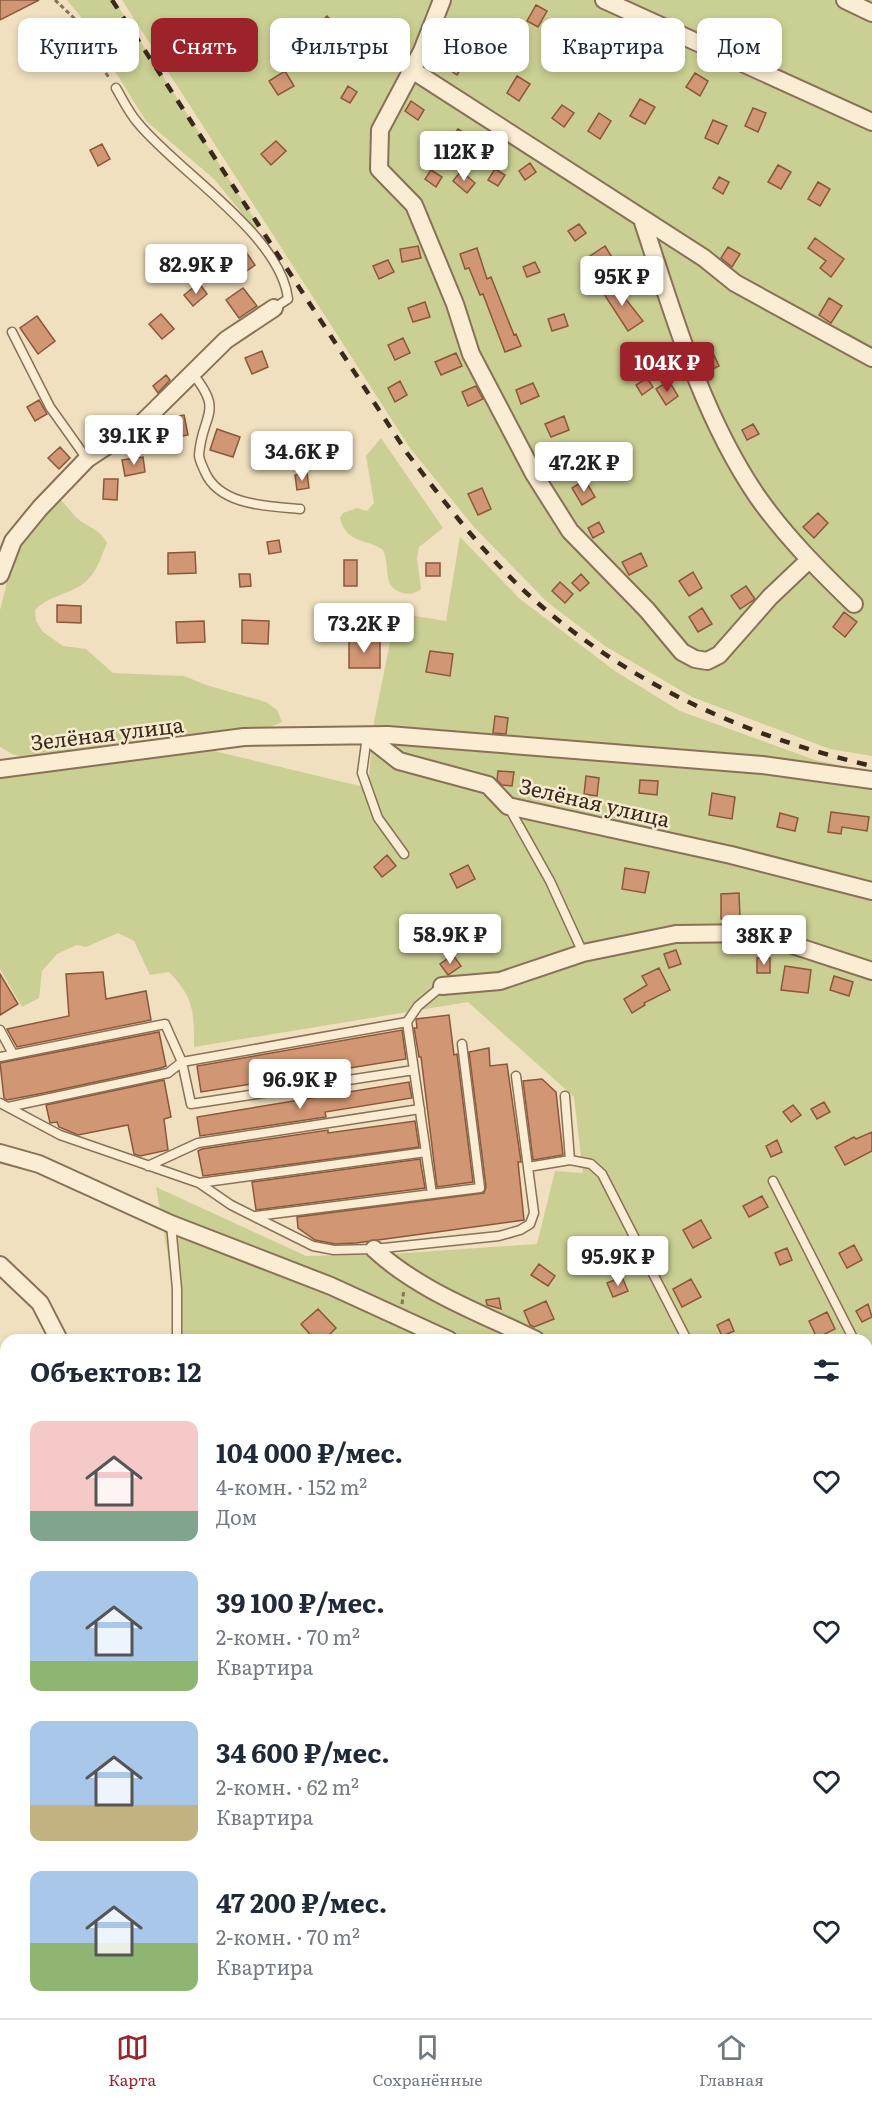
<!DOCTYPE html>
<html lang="ru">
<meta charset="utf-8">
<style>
:root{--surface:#fff;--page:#f6f6f7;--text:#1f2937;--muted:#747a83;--line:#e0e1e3;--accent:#9c2329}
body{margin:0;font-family:Literata,serif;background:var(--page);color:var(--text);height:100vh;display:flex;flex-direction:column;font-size:22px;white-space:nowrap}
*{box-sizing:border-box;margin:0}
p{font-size:20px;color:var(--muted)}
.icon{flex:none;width:33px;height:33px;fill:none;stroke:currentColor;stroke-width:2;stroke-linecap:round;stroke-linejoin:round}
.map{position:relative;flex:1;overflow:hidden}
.sheet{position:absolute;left:0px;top:1334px;width:873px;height:686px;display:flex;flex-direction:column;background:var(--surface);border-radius:18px 18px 0 0;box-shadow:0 3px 9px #0003}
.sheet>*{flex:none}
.guide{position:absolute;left:18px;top:18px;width:837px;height:54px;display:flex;gap:12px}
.price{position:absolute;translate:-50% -51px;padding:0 14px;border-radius:6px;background:#fff;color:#222;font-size:20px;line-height:39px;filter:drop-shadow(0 2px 3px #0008)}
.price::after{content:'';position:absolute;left:50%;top:36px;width:18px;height:14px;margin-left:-9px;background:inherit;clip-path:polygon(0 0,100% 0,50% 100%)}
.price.selected{background:var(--accent);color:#fff}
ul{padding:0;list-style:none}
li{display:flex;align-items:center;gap:18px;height:150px;padding:0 30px}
li span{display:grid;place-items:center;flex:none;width:168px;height:120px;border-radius:12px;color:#555}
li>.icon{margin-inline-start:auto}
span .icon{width:72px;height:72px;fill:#fffc;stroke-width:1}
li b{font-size:26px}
h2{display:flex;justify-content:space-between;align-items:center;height:72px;padding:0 30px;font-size:26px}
.tag{padding:0 21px;border-radius:12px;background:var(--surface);box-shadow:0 3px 9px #0003;font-size:21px;line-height:54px}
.tag.selected{background:var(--accent);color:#fff}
.dock{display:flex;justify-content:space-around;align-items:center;height:84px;border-top:2px solid var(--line);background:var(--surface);font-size:16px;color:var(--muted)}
.dock a{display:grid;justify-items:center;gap:3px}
.dock .selected{color:var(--accent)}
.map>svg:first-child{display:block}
.green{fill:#cacf93}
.building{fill:#d19673;stroke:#8b573b;stroke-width:1.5}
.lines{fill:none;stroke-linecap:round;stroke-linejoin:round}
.service-casing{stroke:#8a7057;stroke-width:11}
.minor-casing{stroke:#8a7057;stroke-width:20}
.path{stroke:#8a7057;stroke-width:3;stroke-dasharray:4.5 3;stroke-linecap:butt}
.service{stroke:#fbedd3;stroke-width:8}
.minor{stroke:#fbedd3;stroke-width:16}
.rail{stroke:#39291c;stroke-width:4.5;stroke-dasharray:10 10;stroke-linecap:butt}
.labels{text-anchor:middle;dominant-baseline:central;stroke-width:5;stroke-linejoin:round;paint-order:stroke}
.street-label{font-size:21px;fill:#39291c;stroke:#f7eacf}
</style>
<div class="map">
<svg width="872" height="2018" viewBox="0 0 872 2018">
<rect width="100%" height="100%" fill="#f0e0bf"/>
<path class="green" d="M67 0H114L259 226 255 229 214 179 146 121 81 17Z
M122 0H872V756L830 749 692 697 605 646 547 602 474 527 410 448Z
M381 438 443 528 419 547 417 558 421 589C416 593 410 595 403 593 381 588 391 566 383 550 367 538 347 545 340 518L343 513 357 508 367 511 374 503 366 456Z
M56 497C64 502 67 507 73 514 84 527 99 527 107 543 100 559 96 576 80 586 65 595 47 597 35 610L36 621 43 632 63 646 86 649 113 673 184 676 206 685 266 702 277 710 282 722 263 730 26 757 14 755 0 747V610L6 587 7 575 10 558Z
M460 537 520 599 615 671 680 711 815 760 872 772V2018H119L117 2013H867V1340L172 1339 174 1290 156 1187 306 1256 392 1254 537 1244 555 1171 583 1173 574 1097 468 1002 194 1047C194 1011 194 998 169 972L150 975 134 941 118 933 86 947 77 945 57 954 42 971 39 998 22 1007 0 969V777L214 751 368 788 374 722 396 613 446 621Z"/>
<path class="building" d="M0 0H39L0 20Z
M536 5 547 11 538 27 527 21Z
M327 16 340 29 321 47 308 34Z
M455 51 467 60 457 75 444 66Z
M285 71 294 86 278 95 269 81Z
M695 73 708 81 700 96 686 87Z
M517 76 530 84 519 101 507 93Z
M348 86 357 92 350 103 341 98Z
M640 99 655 107 645 124 630 116Z
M411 101 424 110 418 120 405 111Z
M562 105 574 113 564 127 552 118Z
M753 108 766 113 758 132 745 126Z
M599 113 611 121 600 139 588 131Z
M713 120 727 126 718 144 705 138Z
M458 129 469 136 463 146 451 138Z
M276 141 286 151 271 165 261 154Z
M102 144 110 159 98 166 90 150Z
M530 163 536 172 525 180 519 171Z
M778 165 791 172 781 189 768 182Z
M495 169 505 175 498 186 488 180Z
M431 170 442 177 436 187 425 179Z
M461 171 475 183 467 193 453 181Z
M719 177 729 182 723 194 713 188Z
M818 182 830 189 820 206 808 199Z
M579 224 586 233 575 241 568 231Z
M815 238 844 259 831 277 820 268 826 261 808 248Z
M418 246 421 258 402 262 400 249Z
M605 246 613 259 598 268 590 256Z
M728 247 740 254 732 267 721 258Z
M477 248 487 279 491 277 514 335 516 334 521 346 505 352 483 294 480 295 469 268 465 269 460 254Z
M246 252 255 265 244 273 235 260Z
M388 260 394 272 379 279 373 266Z
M535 262 540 272 527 277 523 267Z
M199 283 207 294 193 306 184 295Z
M613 283 643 321 628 331 602 291Z
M243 288 257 306 239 318 226 300Z
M829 298 842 306 831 323 819 315Z
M425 302 430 317 413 322 408 308Z
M161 314 174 329 162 339 149 324Z
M564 314 568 326 552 331 548 319Z
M37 316 55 341 38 354 20 328Z
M403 338 410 353 395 360 388 345Z
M262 351 268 367 252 374 245 358Z
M456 353 462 366 441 375 435 362Z
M714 355 719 366 709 371 704 359Z
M166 375 170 380 158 393 153 386Z
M647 378 653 387 642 395 636 385Z
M400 381 407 395 395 402 388 388Z
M669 381 678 396 666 405 656 389Z
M533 383 539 396 521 404 516 390Z
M476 386 483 399 468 406 462 392Z
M39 400 47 414 35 421 27 407Z
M184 415 188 435 172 438 168 418Z
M564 416 569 430 551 437 545 424Z
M753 424 759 434 747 440 742 430Z
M217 429 240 437 233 457 210 450Z
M310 443 313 457 300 459 298 445Z
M60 447 70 458 59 469 48 458Z
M143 457 145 472 125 476 122 460Z
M307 473 309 488 297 490 295 475Z
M104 479H118L117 500 103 499Z
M585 480 595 497 582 505 572 488Z
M482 488 491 509 478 515 468 494Z
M818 513 828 523 814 538 803 527Z
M599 522 604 532 593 538 588 528Z
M279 540 281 552 269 554 267 542Z
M195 552 196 573 168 574V553Z
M641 553 647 566 629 575 622 562Z
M344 560H357V586H344Z
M426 563H440V576H426Z
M693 572 702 588 689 596 679 581Z
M239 574H250L251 586 240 587Z
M581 574 589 583 580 591 572 583Z
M560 582 573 594 565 603 552 591Z
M746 586 755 599 740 609 731 596Z
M57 605 81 606V623L57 622Z
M702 608 712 624 698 632 689 617Z
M844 612 857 622 845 637 833 627Z
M242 620 269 621 268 644 242 643Z
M204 621 205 642 177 643 176 622Z
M349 641H380V668H349Z
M430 651 453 654 450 676 426 672Z
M495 716 508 718 506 734 493 733Z
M498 771 514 772 512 786 502 785 497 780Z
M586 776 599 778 597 796 584 794Z
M640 780 658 781 657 795 639 793Z
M712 793 735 797 732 819 709 815Z
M831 812 869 817 867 831 842 827 841 834 828 832Z
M780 813 798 818 795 831 777 827Z
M387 855 396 866 382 877 374 867Z
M468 865 475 879 457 888 450 874Z
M625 868 649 872 645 893 622 889Z
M739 893 740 918 721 919V894Z
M676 950 681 964 669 968 664 954Z
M453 955 461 966 448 975 440 964Z
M757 958H770V973H757Z
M785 966 811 970 808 993 781 990Z
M659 968 670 990 644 1003 645 1005 632 1013 624 999 647 985 642 976Z
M103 972 106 999 146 991 151 1020 17 1047 7 1029 69 1016 66 974Z
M0 974 18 1004 0 1015Z
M834 976 853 982 849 996 830 990Z
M449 1015 454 1055 457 1054 473 1182 437 1187 421 1057H419L414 1028H417L416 1019Z
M402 1030 406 1059 201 1092 197 1066Z
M159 1032 166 1066 161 1068 44 1093 7 1100 4 1098 0 1063Z
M489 1048 490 1066 507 1064 521 1162H518L524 1220 356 1243 335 1244 315 1240 298 1228 297 1217 484 1193 486 1187 469 1052Z
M542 1079 556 1092 563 1155 533 1160 523 1081Z
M164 1080 171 1117 164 1119 168 1150 140 1156 134 1154 128 1125 78 1135 59 1127 57 1122 50 1123 46 1105Z
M409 1082 412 1098 325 1112 326 1117 200 1136 197 1117Z
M824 1102 830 1112 817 1119 811 1109Z
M793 1105 801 1115 791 1122 783 1112Z
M415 1121 419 1147 203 1176 198 1151 202 1149 328 1130V1133Z
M872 1132V1151L845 1165 835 1147 854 1137 856 1139Z
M777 1140 782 1152 771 1157 766 1146Z
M420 1159 425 1188 256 1210 252 1182Z
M762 1196 768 1207 749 1217 743 1206Z
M701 1220 711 1238 693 1248 683 1230Z
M854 1245 862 1260 847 1268 839 1253Z
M787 1248 792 1260 780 1265 775 1253Z
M539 1264 555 1276 548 1286 531 1275Z
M622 1277 628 1291 613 1297 607 1283Z
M691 1279 701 1297 682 1307 673 1289Z
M499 1298 501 1309 487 1305 486 1300Z
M546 1301 554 1319 534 1327 530 1325 524 1311Z
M868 1304 872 1317 862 1322 856 1311Z
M318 1309 336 1328 324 1340H315L301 1324Z
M827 1312 835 1329 817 1338 809 1321Z
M729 1319 734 1331 722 1336 717 1325Z"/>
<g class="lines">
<g class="service-casing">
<path id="service" d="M116 88C123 100 129 113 138 123 177 171 281 235 288 299L274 308
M12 332 50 407 87 459
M192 373C225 413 202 413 199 455 199 460 203 467 205 472 220 506 268 506 300 509
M367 736 362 773 378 818 404 854
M508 806 550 881 583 953
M407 1022 418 1006 442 986
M0 1030 13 1054
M0 1057 165 1024 182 1062 191 1104 414 1070
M0 1103 60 1135 199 1183 231 1205 313 1246 334 1250 374 1249 499 1236 520 1230 530 1224 534 1213 516 1076
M8 1107 168 1073 182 1062 407 1022 432 1194
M570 1160 591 1164 602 1174 687 1340
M148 1166 198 1143 420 1109
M528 1167 570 1160 565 1096
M773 1181 854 1340
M199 1183 426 1152
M256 1216 480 1188 462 1044
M171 1224 177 1289V1340
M867 1364 872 1374
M867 1689 872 1686
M867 1852 872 1850
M92 2018 99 2013
M544 2018 554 2013
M865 2018 872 2014"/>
</g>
<g class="minor-casing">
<path id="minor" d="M442 0 422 51 380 130 379 169 414 205 455 304 471 354 534 474 570 531 647 610 682 652 695 659 707 661 719 655 770 597 809 560
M604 0 872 122
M845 0 872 13
M412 70 704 258 735 283 872 358
M642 219C673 313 701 414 757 496 785 536 819 570 854 604
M0 575 13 541 40 508 87 459 143 422 226 340 274 308
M367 736 399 761 488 785 508 806 731 855 872 891
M0 769 244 737 388 735 762 765 872 780
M442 986 500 981 583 953 676 934 756 933 872 971
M0 1153 39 1164 171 1224 331 1286 449 1340
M374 1249C419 1291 481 1313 536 1340
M0 1265 40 1303 59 1340
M867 1481 872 1483
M867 1519 872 1510
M0 1785 6 1796
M177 2013 179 2018"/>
</g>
<path class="path" d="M55 0 74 18 86 45 110 79
M402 1304 404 1289"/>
<use href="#service" class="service"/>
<use href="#minor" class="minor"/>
<path class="rail" d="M112 0 407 453C446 504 484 555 532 598 629 684 747 737 872 766"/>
</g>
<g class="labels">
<g class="street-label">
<text transform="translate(107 732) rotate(-7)">Зелёная улица</text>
<text transform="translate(595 801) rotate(13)">Зелёная улица</text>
</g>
</g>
</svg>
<b class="price" style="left:464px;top:182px">112K ₽</b>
<b class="price" style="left:196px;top:295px">82.9K ₽</b>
<b class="price" style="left:622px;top:307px">95K ₽</b>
<b class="price selected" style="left:667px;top:393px">104K ₽</b>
<b class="price" style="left:134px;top:466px">39.1K ₽</b>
<b class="price" style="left:302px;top:482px">34.6K ₽</b>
<b class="price" style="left:584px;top:493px">47.2K ₽</b>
<b class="price" style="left:364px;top:654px">73.2K ₽</b>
<b class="price" style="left:450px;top:965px">58.9K ₽</b>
<b class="price" style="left:764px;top:966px">38K ₽</b>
<b class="price" style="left:300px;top:1110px">96.9K ₽</b>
<b class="price" style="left:618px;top:1287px">95.9K ₽</b>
<div class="guide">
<a class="tag">Купить</a>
<a class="tag selected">Снять</a>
<a class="tag">Фильтры</a>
<a class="tag">Новое</a>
<a class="tag">Квартира</a>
<a class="tag">Дом</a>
</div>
<section class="sheet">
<h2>Объектов: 12<svg class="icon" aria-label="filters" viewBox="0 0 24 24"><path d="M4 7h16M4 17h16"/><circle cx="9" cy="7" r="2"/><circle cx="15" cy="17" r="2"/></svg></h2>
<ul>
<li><span style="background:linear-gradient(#f6c9c9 75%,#7fa58c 0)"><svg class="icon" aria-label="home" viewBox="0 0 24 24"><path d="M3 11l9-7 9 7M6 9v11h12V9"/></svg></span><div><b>104 000 ₽/мес.</b><p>4-комн. · 152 m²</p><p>Дом</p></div><svg class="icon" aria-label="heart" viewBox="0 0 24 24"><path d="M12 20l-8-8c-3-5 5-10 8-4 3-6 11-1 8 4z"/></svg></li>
<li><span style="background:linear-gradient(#a9c7e8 75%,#8fb573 0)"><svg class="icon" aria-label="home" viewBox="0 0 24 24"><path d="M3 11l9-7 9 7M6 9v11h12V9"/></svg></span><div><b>39 100 ₽/мес.</b><p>2-комн. · 70 m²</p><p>Квартира</p></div><svg class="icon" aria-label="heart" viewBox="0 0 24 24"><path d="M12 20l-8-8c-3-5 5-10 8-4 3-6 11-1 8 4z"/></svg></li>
<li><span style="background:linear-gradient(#a9c7e8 70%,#c2b280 0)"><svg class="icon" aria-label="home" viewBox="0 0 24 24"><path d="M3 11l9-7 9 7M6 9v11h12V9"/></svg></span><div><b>34 600 ₽/мес.</b><p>2-комн. · 62 m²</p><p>Квартира</p></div><svg class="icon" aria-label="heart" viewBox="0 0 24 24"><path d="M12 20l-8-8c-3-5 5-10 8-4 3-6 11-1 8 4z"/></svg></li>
<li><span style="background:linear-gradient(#a9c7e8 60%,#8fb573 0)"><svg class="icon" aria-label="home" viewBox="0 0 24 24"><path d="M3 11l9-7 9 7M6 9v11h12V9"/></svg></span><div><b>47 200 ₽/мес.</b><p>2-комн. · 70 m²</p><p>Квартира</p></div><svg class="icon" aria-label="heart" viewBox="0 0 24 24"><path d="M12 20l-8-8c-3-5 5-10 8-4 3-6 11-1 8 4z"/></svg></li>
</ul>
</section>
</div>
<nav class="dock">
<a class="selected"><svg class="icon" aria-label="map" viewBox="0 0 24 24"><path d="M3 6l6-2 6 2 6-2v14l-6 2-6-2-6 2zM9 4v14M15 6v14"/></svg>Карта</a>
<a><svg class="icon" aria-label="saved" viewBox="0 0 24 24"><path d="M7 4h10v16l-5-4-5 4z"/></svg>Сохранённые</a>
<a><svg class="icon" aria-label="home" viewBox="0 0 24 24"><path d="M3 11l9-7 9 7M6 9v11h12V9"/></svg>Главная</a>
</nav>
